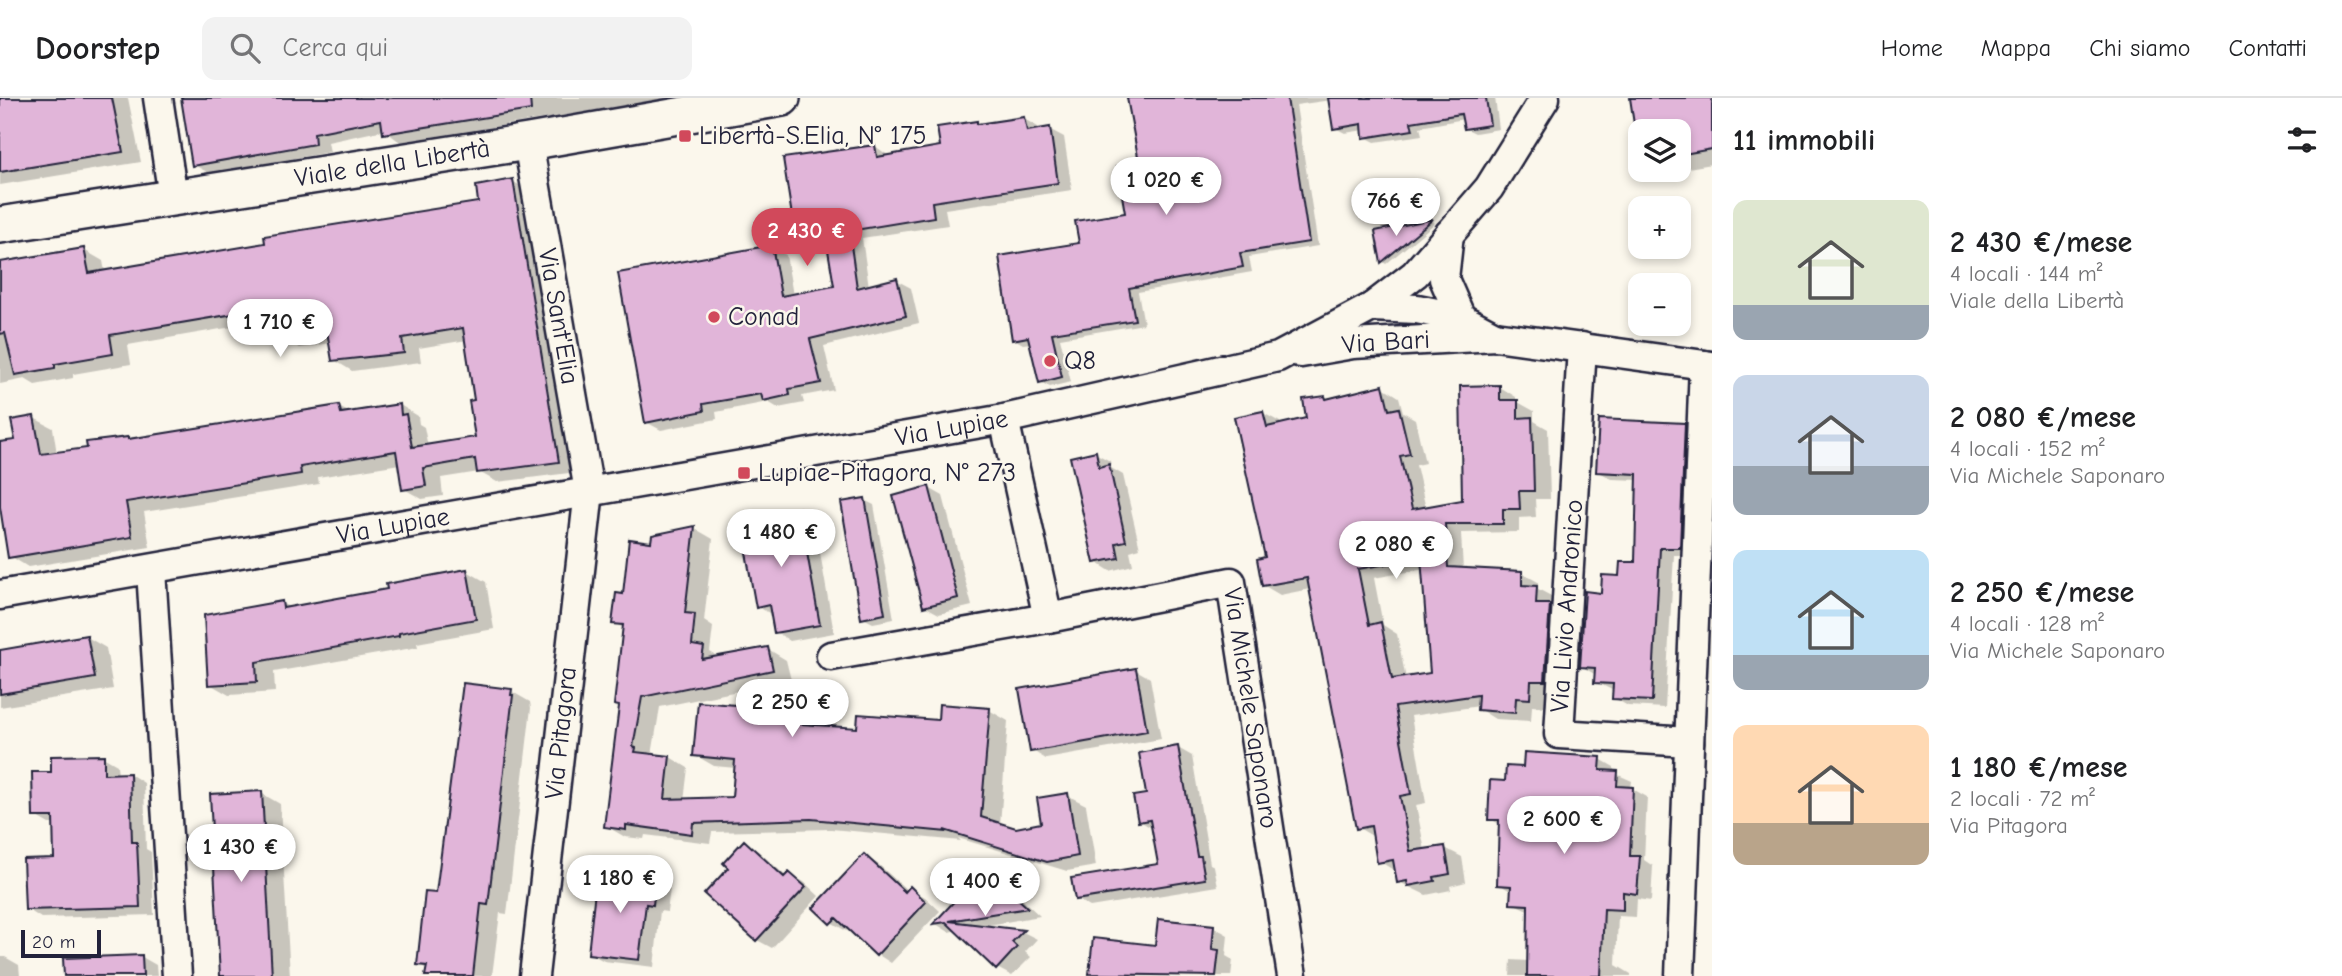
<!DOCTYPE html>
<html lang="it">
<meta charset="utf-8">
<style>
:root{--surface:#fff;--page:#f2f2f2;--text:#202124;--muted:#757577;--line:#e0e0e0;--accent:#d1495b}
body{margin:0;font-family:"Comic Neue",sans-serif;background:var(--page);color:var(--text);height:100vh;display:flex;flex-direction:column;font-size:26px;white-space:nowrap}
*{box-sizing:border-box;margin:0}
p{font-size:23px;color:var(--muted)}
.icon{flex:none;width:38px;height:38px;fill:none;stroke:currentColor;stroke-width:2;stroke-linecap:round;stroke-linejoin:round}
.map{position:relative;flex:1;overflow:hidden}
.drawer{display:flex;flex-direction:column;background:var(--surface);width:630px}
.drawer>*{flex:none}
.fabs{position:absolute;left:1628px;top:21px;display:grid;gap:14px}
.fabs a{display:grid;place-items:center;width:63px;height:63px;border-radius:14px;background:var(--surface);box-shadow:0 4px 10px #0003;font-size:35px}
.scale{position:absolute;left:21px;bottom:18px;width:80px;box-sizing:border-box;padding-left:7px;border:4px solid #22223b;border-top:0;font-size:19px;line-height:24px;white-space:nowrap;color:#22223b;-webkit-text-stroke:5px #fbf7ec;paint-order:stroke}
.price{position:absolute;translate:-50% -60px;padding:0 16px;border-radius:24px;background:#fff;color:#222;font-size:23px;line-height:46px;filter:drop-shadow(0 2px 4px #0008)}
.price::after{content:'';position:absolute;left:50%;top:42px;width:21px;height:16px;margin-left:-10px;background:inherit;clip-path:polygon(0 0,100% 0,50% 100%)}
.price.current{background:var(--accent);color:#fff}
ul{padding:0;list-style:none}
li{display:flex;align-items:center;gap:21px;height:175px;padding:0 21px}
li span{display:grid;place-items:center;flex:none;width:196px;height:140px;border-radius:14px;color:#555}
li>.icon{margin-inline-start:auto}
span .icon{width:84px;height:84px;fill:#fffc;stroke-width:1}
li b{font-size:30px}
h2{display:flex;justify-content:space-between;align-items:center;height:84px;padding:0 21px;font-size:30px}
header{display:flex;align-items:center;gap:42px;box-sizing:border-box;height:98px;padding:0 35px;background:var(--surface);border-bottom:2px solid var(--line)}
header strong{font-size:33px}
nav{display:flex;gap:38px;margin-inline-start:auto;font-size:24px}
.search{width:490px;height:63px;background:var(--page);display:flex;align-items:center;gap:18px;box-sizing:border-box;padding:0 24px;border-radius:14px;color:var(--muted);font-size:26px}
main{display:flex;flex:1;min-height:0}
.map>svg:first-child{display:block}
.shadow{fill:#0003;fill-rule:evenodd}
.building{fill:#e1b5d9;stroke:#22223b;stroke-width:2;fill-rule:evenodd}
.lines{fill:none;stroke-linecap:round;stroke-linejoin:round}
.minor-casing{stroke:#22223b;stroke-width:33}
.major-casing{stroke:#22223b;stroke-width:40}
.minor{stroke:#fbf7ec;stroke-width:28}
.major{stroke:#fbf7ec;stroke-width:35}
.poi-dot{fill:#d1495b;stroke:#fbf7ec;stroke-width:2.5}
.labels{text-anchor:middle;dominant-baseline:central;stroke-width:5;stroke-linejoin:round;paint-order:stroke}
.poi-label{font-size:26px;fill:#22223b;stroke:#fbf7ec;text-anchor:start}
.street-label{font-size:26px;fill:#22223b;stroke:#fbf7ec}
</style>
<header>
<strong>Doorstep</strong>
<div class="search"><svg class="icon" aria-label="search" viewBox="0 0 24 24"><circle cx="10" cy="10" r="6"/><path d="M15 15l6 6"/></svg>Cerca qui</div>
<nav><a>Home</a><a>Mappa</a><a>Chi siamo</a><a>Contatti</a></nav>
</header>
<main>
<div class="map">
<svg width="1712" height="878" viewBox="0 0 1712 878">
<rect width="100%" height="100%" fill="#fbf7ec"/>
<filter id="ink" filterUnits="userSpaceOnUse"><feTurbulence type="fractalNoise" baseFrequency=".0143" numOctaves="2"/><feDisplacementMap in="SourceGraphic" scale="14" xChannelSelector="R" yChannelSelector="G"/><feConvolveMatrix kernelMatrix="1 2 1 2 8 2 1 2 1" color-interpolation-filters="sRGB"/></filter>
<g filter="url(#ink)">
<path class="shadow" d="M0 0H128L141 64 0 87Z
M182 0H672L400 44 384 32 328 44 330 54 209 75 194 67Z
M1129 0H1495L1499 31 1475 35 1465 30 1464 21 1420 29 1422 37 1375 44 1365 39 1364 32 1345 35 1335 30 1331 2 1296 7 1318 148 1249 159 1252 174 1138 194 1144 226 1060 240 1071 284 1050 289 1040 284 1031 245 1023 246 1014 241 1081 147 1127 116 1141 66Z
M1641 0H1712V66L1682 71 1678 69V33H1646Z
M1024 21 1038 29 1039 32 1049 31 1064 39 1072 92 945 111 948 127 862 140 869 189 896 182 911 190 919 225 824 248 834 292 802 298 804 305 778 310 768 304 716 314 717 321 661 332 646 324 772 149 786 157 793 197 836 189 829 149 812 151 798 143 875 48 889 58 942 49 976 25 981 27Z
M512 83 531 94 577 374 497 384 479 374 441 380 443 398 422 401 404 391 400 366 318 379 319 386 144 414 150 449 28 469 10 458 0 398V346L17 343 34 320 53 330 57 356 339 309 350 315 400 307 418 318 419 326 424 329 428 349 477 340 476 303 467 242 419 250 421 264 352 273 334 262 331 245 300 250 282 240 279 221 128 247 131 266 73 276V280L35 287 25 281 0 286V166L84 152 103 163 105 174 480 105Z
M1433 123 1435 125 1386 166 1383 164 1377 134Z
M1383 289 1399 299 1403 314 1415 321 1425 365 1416 367 1426 411 1464 404 1500 289 1516 299V303L1534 313V323L1548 331 1550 401H1535L1536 419 1519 420V434L1461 435 1463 472 1522 475 1538 484V491L1553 499 1552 510 1566 518 1562 592 1547 591 1546 609 1532 608 1531 623 1495 621 1479 611V608L1411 618 1426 705 1416 707 1425 753 1445 750 1462 759 1466 784 1450 788 1451 792 1426 797 1399 784 1395 773 1379 763 1374 739 1357 729 1310 491 1280 497 1263 487 1267 461 1263 315 1280 324V327L1308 321 1325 299 1329 302ZM1424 471 1432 577 1406 581 1397 536 1383 527 1374 480Z
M1684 327 1698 335 1693 457H1674L1665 610 1628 608 1614 600V593L1596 584V577L1581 568 1602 496 1636 466 1639 382 1612 381 1598 373Z
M1095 355 1110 363 1111 370 1123 377 1140 450 1130 453 1133 467 1110 473 1096 464Z
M929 390 943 398 972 508 939 516 924 508Z
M864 402 874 407 894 521 873 525 863 520Z
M799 412 814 420 834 535 790 543 776 534 773 517 758 509Z
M694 430 713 441 704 523 713 529 710 554 720 560 768 551 786 562 791 582 660 609 652 657 670 659 688 670 684 703 734 701 736 670 714 668 695 657 789 613 807 624V628L859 632 939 624 989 612 1008 623 1000 727 1016 732 1043 726 1067 697 1086 707 1096 768 1067 773 958 740 961 743 831 731 712 734 710 745 645 737 644 741 625 739 606 728 620 609 616 606 624 530 614 525 624 498 653 446Z
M467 473 486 484 494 531 417 545 418 549 274 574 275 594 229 597 210 586 281 505 291 510 389 493Z
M87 539 106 550 113 591 0 609V554Z
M1136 572 1150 580 1161 641 1046 661 1031 652Z
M511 593 530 604 531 610 507 816 500 815 492 878H427L428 872 419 866 437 797Z
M1178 650 1192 658 1210 766 1214 768 1218 788 1090 809 1076 801 1160 767 1153 731 1140 723 1148 697Z
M103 659 117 667 118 677 130 676 144 685 146 751 151 754 154 817 41 820 27 811 56 762 55 726H49L35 718 53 676Z
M1600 661 1614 669V675L1632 683 1631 690 1647 699 1644 762 1653 768 1651 803 1637 801 1636 819 1618 818 1616 867 1631 876V878H1510L1511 862 1529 863 1530 813 1512 805V794L1499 786 1501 727 1490 721 1507 685 1525 671Z
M261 695 280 706 290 878H222Z
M744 745 758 753 787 779 789 776 804 784 819 798 772 850 757 842 707 796 730 770Z
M865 758 879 767 908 793 910 791 925 799 940 813 891 865 877 856 849 830 846 833 831 824Z
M985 773 1000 781 1040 818 983 828 1023 834 1037 841 1025 854 1031 859 1012 878 997 870 957 832 949 834 936 826Z
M655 782 670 791 667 814 660 813 654 869 604 863 589 855Z
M1159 823 1214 829 1228 837 1226 858 1233 862 1231 878H1095L1091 875 1156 849Z
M0 859H5L19 867 20 878H0Z
M142 859 156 867 157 878H94Z"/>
<path class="building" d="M0 0H112L123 54 0 74Z
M181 0H530L531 12 383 36 381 22 314 35 315 46 192 68Z
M1127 0H1287L1309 144 1240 155 1243 169 1129 190 1135 222 1052 235 1062 279 1039 285 1028 239 1012 242 999 158 1079 145 1075 123 1125 115 1117 68 1139 64Z
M1328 0H1486L1490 27 1464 31 1461 16 1411 24 1413 32 1363 40 1362 26 1333 31Z
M1630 0H1712V51L1678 57V33H1635Z
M1024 19 1027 33 1050 29 1058 85 932 104 934 119 849 133 857 190 897 180 906 218 810 241 821 285 789 291 790 297 763 303 761 296 703 306 704 313 645 325 618 175 772 147 781 198 834 188 826 140 796 144 783 60 875 47 877 59 940 48 937 29 977 23V26Z
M513 81 559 364 477 375 475 361 423 370 426 388 402 392 396 353 300 369 301 376 126 404 132 439 8 460 0 409V344L15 342 11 322 34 318 41 356 87 350 86 344 128 339V341L339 307 341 315 400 306 401 317 406 316 412 349 475 339 469 303 474 302 463 230 402 240 404 255 332 263 327 233 280 241 275 209 110 237 113 256 55 266V270L15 277 5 235 0 236V164L84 150 89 175 265 145 264 138 478 104 476 88Z
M1433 121 1381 165 1375 133Z
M1383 287 1389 312 1399 310 1410 356 1400 358 1412 411 1462 402 1460 288 1500 287V302H1518V320L1532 319 1534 393H1519L1520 411H1503V426H1445L1448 469 1522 473V487L1537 488 1536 506H1550L1545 583H1531L1530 601 1516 600 1515 615 1477 612 1478 597 1395 609 1411 696 1400 698 1410 753 1445 748 1450 776 1434 779 1435 783 1408 788 1407 783 1397 785 1393 762 1377 765 1371 728 1356 731 1307 480 1262 488 1257 461 1265 459 1234 319 1263 313 1267 329 1306 320 1303 301 1325 298 1326 301ZM1421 460 1430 575 1392 581 1381 524 1369 527 1358 471Z
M1599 321 1685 325 1680 450H1660L1652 603 1612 601 1613 586 1594 585 1595 570 1580 569 1585 493 1601 495 1602 477 1619 478 1620 464H1635L1637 376 1596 374Z
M1096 353 1099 369 1109 366 1126 443 1116 445 1119 460 1094 465 1070 359Z
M929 388 958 500 923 509 893 398Z
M865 400 885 516 861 521 841 404Z
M799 410 820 527 774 535 769 507 756 510 740 421Z
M695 428 685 515 695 516 692 547 704 549 702 561 768 549 773 572 642 599 633 649 636 650 635 654 670 658 665 701 732 699 735 662 693 658 698 604 789 611 788 625 857 630 858 616 938 622 939 606 990 610 981 719 1016 730 1041 725 1037 700 1068 695 1078 758 1047 764 944 732 947 734 811 721 693 725 692 736 626 727V732L604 729 619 608 614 607 623 527 612 526 616 495 623 496 629 441 651 444 652 437Z
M467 471 476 521 399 535V538L256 564 257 584 208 587 204 517 282 503 283 510 387 491 386 486Z
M87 537 95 580 0 596V552Z
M1136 570 1147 633 1030 654 1019 591Z
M463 585 512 591 511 597H513L488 807 481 806 473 878H425L427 868 417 867 425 794 436 795Z
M1178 648 1197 758H1201L1205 781 1075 802 1071 780 1158 766 1150 722 1138 724 1133 698 1146 696 1139 655Z
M1524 654 1601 659 1600 672 1618 673 1617 688 1633 689 1630 758H1640L1637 796 1623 794V812L1604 811 1601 878H1527L1528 807 1510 806 1511 788 1497 787 1499 722H1488L1490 682 1505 683 1506 668 1523 669Z
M104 657V676L130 675 132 744H137L140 809 25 812 23 761 54 760 53 719H33L32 674H51V658Z
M262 693 272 878H220L210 696Z
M744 742 784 779 789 774 806 789 756 843 704 796 728 770 723 765Z
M864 756 905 794 910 788 926 804 876 858 836 820 830 826 813 810Z
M985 770 1028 810 949 823 1024 832 1012 844 1017 849 996 872 946 824 933 826Z
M597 774 656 780 653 807 646 806 639 862 588 856Z
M1158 821 1214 827 1212 851 1219 852 1216 878 1089 876 1093 840 1155 847Z
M142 857 143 878H64L63 860Z"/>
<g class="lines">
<g class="minor-casing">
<g id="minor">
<path d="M158 0 173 99"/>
<path id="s1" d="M528 44 589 393 534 878"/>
<path d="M1449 136 1444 181 1461 220 1495 238"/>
<path d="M1372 209 1417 211 1461 220"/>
<path d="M1582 249 1559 636 1689 644"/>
<path id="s2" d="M1301 255 1353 246 1495 238 1712 268"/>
<path id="s3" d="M1004 321 1048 520 1231 484 1292 878"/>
<path d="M151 472 177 878"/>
<path id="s4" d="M0 497 1004 321 1278 259 1372 209 1415 176 1489 90 1545 0"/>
<path d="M831 558 1048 520"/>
<path d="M1680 878 1704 267"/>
</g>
</g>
<g class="major-casing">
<g id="major">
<path id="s5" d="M0 127 528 44 782 0"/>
</g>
</g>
<use href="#minor" class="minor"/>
<use href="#major" class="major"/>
</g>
</g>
<g class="poi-dot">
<rect x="678" y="31" width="14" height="14" rx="3.5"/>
<circle cx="714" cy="219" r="7"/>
<circle cx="1050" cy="263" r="7"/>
<rect x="737" y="368" width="14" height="14" rx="3.5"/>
</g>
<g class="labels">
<g class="poi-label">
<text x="699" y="38">Libertà-S.Elia, N° 175</text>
<text x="728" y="219">Conad</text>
<text x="1064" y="263">Q8</text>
<text x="758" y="375">Lupiae-Pitagora, N° 273</text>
</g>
<g class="street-label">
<text stroke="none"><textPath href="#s5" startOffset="397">Viale della Libertà</textPath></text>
<text stroke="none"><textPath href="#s1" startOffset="177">Via Sant'Elia</textPath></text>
<text stroke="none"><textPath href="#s2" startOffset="86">Via Bari</textPath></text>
<text stroke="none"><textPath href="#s4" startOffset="966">Via Lupiae</textPath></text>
<text stroke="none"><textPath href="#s4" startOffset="399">Via Lupiae</textPath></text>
<text transform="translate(1567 508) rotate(-86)">Via Livio Andronico</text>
<text stroke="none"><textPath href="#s3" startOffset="518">Via Michele Saponaro</textPath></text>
<text transform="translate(561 635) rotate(-84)">Via Pitagora</text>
</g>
</g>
</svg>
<div class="fabs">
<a><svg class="icon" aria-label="layers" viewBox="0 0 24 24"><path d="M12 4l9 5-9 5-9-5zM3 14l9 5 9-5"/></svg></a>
<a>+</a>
<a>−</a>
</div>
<div class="scale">20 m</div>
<b class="price" style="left:1166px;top:119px">1 020 €</b>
<b class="price" style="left:1396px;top:140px">766 €</b>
<b class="price current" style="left:807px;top:170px">2 430 €</b>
<b class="price" style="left:280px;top:261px">1 710 €</b>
<b class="price" style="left:781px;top:471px">1 480 €</b>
<b class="price" style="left:1396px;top:483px">2 080 €</b>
<b class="price" style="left:792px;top:641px">2 250 €</b>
<b class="price" style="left:1564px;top:758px">2 600 €</b>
<b class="price" style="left:241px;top:786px">1 430 €</b>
<b class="price" style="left:620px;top:817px">1 180 €</b>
<b class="price" style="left:985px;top:820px">1 400 €</b>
</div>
<section class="drawer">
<h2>11 immobili<svg class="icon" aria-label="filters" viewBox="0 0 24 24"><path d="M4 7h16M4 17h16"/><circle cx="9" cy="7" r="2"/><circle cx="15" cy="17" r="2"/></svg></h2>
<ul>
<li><span style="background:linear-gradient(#dfe7d0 75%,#9aa5b1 0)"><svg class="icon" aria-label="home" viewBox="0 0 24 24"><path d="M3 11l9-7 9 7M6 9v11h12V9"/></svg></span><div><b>2 430 €/mese</b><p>4 locali · 144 m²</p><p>Viale della Libertà</p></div></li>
<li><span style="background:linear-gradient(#c9d6e8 65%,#9aa5b1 0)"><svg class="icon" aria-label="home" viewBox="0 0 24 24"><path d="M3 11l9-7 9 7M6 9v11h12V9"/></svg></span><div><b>2 080 €/mese</b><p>4 locali · 152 m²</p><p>Via Michele Saponaro</p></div></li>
<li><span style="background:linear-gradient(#bfe0f5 75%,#9aa5b1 0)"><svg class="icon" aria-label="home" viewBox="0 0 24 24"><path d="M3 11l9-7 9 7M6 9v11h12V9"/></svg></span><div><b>2 250 €/mese</b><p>4 locali · 128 m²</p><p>Via Michele Saponaro</p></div></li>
<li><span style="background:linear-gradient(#ffd9b3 70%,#b9a48a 0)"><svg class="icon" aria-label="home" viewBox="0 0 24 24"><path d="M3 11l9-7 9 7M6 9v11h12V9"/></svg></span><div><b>1 180 €/mese</b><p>2 locali · 72 m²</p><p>Via Pitagora</p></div></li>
</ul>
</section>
</main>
